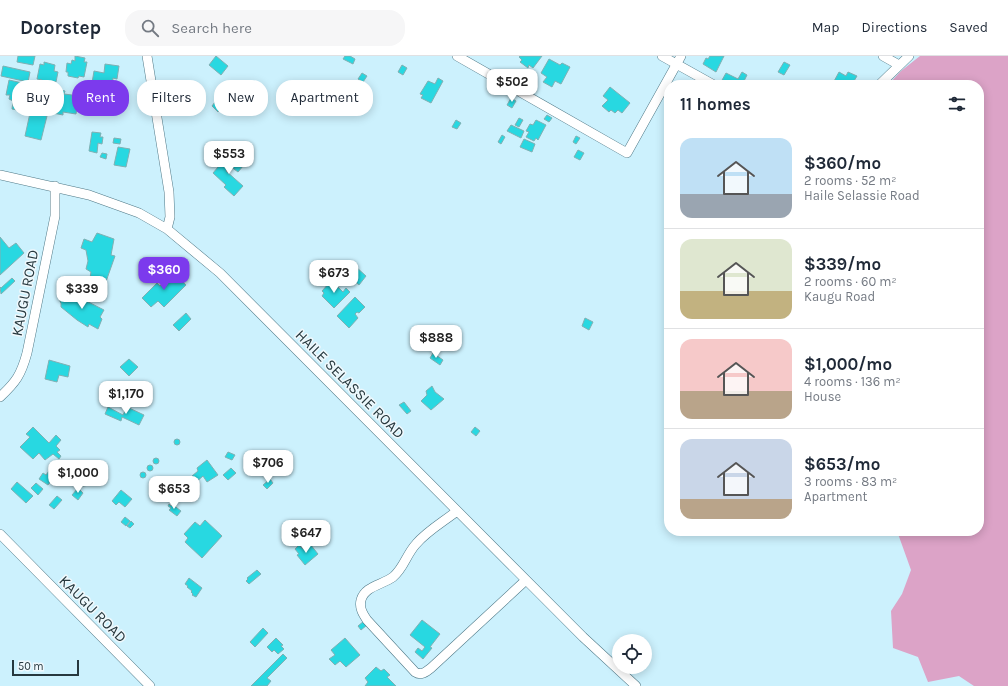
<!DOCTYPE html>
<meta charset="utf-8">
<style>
:root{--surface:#fff;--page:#f6f6f7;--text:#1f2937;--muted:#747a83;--line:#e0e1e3;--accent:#7c3aed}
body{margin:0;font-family:Karla,sans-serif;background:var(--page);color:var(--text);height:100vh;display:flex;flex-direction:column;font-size:15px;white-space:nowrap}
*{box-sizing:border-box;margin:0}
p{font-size:13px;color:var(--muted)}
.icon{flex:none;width:22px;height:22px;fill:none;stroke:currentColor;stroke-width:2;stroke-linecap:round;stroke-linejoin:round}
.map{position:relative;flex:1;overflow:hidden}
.side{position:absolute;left:664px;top:24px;width:320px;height:456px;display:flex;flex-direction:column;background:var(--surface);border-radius:16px;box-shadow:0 2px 10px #0003}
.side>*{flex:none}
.hud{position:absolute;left:12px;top:24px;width:380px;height:36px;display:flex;gap:8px}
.buttons{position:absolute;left:612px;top:578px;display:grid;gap:8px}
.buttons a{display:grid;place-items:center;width:40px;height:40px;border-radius:50%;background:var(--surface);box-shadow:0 2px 10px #0003;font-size:20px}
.scale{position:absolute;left:12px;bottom:10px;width:67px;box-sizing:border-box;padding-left:4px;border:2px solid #26383e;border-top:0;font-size:11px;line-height:14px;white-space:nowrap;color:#26383e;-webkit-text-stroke:3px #eff8fc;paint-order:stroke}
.price{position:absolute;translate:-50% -34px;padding:0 9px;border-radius:8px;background:#fff;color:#222;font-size:13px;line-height:26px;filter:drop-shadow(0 1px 2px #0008)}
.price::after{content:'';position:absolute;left:50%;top:24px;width:12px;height:9px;margin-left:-6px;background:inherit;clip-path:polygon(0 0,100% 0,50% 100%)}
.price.on{background:var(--accent);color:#fff}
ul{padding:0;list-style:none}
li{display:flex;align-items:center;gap:12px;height:100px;padding:0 16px}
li+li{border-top:1px solid var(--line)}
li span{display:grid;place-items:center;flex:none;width:112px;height:80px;border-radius:12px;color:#555}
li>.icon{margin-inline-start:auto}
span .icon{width:48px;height:48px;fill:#fffc;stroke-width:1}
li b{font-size:17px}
h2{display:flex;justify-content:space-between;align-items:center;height:48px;padding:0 16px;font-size:17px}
.chip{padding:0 14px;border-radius:16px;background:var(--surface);box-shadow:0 2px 10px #0003;font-size:14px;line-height:36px}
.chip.on{background:var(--accent);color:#fff}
header{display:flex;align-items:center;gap:24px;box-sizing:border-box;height:56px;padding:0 20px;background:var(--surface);border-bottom:1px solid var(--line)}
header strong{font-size:19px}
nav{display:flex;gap:22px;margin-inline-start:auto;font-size:14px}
.search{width:280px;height:36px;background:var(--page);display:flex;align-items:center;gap:10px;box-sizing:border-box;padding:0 14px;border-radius:16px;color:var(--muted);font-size:15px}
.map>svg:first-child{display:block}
.green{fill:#dca3c7}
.building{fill:#28d8e1;stroke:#7fb0b3}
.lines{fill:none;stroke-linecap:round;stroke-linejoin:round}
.minor-casing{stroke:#4e7886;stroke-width:10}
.minor{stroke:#fff;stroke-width:9}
.labels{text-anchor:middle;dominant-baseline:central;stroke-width:3;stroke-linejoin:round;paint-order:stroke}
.street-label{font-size:15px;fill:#26383e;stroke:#eff8fc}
</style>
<header>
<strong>Doorstep</strong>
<div class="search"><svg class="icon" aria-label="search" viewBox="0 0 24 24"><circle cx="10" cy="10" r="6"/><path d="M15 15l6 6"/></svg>Search here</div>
<nav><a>Map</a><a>Directions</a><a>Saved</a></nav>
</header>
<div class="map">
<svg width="1008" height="630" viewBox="0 0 1008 630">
<rect width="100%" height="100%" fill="#ccf1fd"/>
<path class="green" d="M920 0H1008V630H974L959 620 928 626 918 601 893 592 891 555 902 538 911 514 897 475H979V29H888L901 15Z"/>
<path class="building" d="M18 0H35L33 9 17 6Z
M75 0 85 2 84 6H87L84 21 79 20 78 22 68 20V16H66L67 7 71 8 72 4 75 5Z
M216 0 228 10 221 19 209 9Z
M345 0H350L355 3 353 8 343 3Z
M520 0H542L533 12 529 9 528 12 520 6 522 4 519 1Z
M710 0H724L716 16 703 8 706 2 708 3Z
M549 3 560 9 562 7 570 11 561 28 555 25 552 31 543 26 547 21 541 17Z
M44 6 55 9 54 15 58 16 56 26 52 25V29L41 27 42 24 37 23 40 8 44 9Z
M784 6 790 9 784 19 778 16Z
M105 8 119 10 117 23 113 22 112 32 106 31V35L91 33 94 15 104 17Z
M402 9 407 12 403 19 398 16Z
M3 10 30 16 28 26 1 20Z
M742 16 747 19 742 29H728L721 26 726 17 738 23Z
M839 16 846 20 848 16 857 20 854 25 859 28V29H832Z
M362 17 367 20 363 26 358 23Z
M438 22 443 25 431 47 421 42 423 39 420 38 428 25 435 28Z
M9 24 27 28 31 37 27 56 12 53 13 45 9 43 10 39H6Z
M610 31 630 47 622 57 618 54 615 57 611 54 609 56 602 50 608 44 603 40Z
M53 32 65 35 64 38 72 39V44L78 45 76 58 63 56V59L42 55 43 52 32 50 35 34 53 37Z
M254 41 263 49 257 55 248 47Z
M511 42 516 45 512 52 507 49Z
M215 46 222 52 218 56 212 50Z
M30 57 47 60 41 84 25 80Z
M547 59 552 62 549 66 544 63Z
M519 62 523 64 519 71 515 69Z
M456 64 461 67 457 73 452 71Z
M536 64 546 69 538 84 536 82 534 85 526 81 529 76 526 75 530 68 533 69Z
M511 69 524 75 521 82 507 75Z
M92 76 101 77 100 81H103L102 88 98 87 97 97 89 95Z
M502 79 505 81 501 88 498 86Z
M576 80 580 82 576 88 573 86Z
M114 82 121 83 120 88 113 87Z
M524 83 535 88 532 96 520 91Z
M118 91 130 93 126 111 114 109Z
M578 94 584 97 580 104 574 101Z
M102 97 107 98 106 103 100 101Z
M229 98 243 110 238 116 230 110 226 115 243 130 234 140 224 131 226 129 213 117Z
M97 177 114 183 111 199 115 200 103 234 89 228 91 216 86 213 88 205 86 194 81 192 84 183 92 186Z
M0 181 9 192 16 187 24 197 0 219Z
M347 208 352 213 355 210 366 220 359 229 350 221 352 218 344 211Z
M173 217 186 229 164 251 158 245 151 251 142 242 157 227 160 230Z
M12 222 15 225 1 238 0 231 1 232Z
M330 226 333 228 334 227 343 236 346 232 350 236 334 252 322 240 324 237 322 235Z
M67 235 104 254 100 261 102 263 98 273 89 268 88 271 77 264 61 251V247L60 246 61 241 64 242Z
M355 241 365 251 359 257 357 256 355 258 358 262 349 272 337 260Z
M186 257 191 263 179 275 173 269Z
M585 262 593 266 589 274 582 270Z
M433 297 443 304 440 309 430 302Z
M129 303 138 311 129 320 120 311Z
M49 304 70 310 68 321 59 319 57 326 45 323Z
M432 330 435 336 444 343 431 354 421 345 427 339 426 335Z
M404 346 411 355 407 358 399 349Z
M108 351 123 359 127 351 144 359 139 369 122 361 121 365 105 358Z
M33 371 49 387 56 379 61 384 56 390 60 394 57 396 61 400 59 403 53 398 45 404 39 397 33 403 20 391 30 381 26 378Z
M475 371 480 375 476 380 471 376Z
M174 386a3 3 0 1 1 6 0a3 3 0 1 1-6 0Z
M228 396 235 399 232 404 225 401Z
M153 405a3 3 0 1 1 6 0a3 3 0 1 1-6 0Z
M207 404 218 419 207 426 203 420 196 426 192 420 198 415 197 412Z
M86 408 90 429 83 430 81 423 73 425 71 411Z
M147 412a3 3 0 1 1 6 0a3 3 0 1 1-6 0Z
M52 411 58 416 48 429 39 423 43 417 46 419Z
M231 412 236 417 228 424 223 419Z
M140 419a3 3 0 1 1 6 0a3 3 0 1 1-6 0Z
M270 423 273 427 267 433 263 429Z
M17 426 33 440 26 447 11 433Z
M36 427 43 433 38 439 31 432Z
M78 432 83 437 78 444 72 439Z
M121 434 132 443 125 451 119 446 116 449 112 445Z
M57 440 62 444 54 453 49 449Z
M169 448 171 450 172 448 181 455 177 460 169 454 171 452 168 450Z
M125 461 130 465 126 470 121 466Z
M205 464 222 480 202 502 185 486 188 482 184 478 195 466 200 470Z
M131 465 134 468 130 472 127 470Z
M310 488 318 498 305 509 297 499 299 498 295 493 299 489 303 493Z
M257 514 261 518 249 528 246 525 248 523 247 522Z
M189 522 202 532 196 541 192 539 193 538 191 536 192 535 187 531 188 530 185 528Z
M422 564 440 578 430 591 432 592 423 603 415 596 418 592 422 595 425 591 410 579Z
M364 565 367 569 361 574 358 570Z
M263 572 268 577 255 591 250 586Z
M276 582 283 589 281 590 284 593 278 598 274 594 272 596 267 591Z
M345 582 360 599 346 611 340 605 335 609 329 603 335 599 331 594Z
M283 598 287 602 267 622 271 625 267 630H251Z
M376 611 381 615 384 613 390 619 387 621 396 630H365L368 626 365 622Z"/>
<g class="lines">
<g class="minor-casing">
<path id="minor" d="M147 0 169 136 170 161 167 173
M457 0 627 97 681 0
M662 0 714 29
M883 0 899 9
M879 29 909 0
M0 119 89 139 139 157 167 173 220 217 583 581 636 630
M0 341C16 326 21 319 27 297L55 160V130
M457 455C443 466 427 475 416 488 406 499 404 512 393 521 382 529 365 530 361 544 359 552 363 558 367 564L415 616C421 620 426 616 431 612L526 524
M0 478 150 630"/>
</g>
<use href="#minor" class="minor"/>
</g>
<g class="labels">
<g class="street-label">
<text transform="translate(25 237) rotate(-79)">KAUGU ROAD</text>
<text transform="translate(350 328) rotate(45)">HAILE SELASSIE ROAD</text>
<text transform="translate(93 553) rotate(45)">KAUGU ROAD</text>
</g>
</g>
</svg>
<div class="buttons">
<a><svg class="icon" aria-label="locate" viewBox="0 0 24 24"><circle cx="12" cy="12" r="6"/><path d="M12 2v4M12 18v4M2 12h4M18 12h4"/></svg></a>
</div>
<div class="scale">50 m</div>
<b class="price" style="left:512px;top:47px">$502</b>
<b class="price" style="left:229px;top:119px">$553</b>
<b class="price on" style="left:164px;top:235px">$360</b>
<b class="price" style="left:334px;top:238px">$673</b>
<b class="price" style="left:82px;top:254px">$339</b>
<b class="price" style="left:436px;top:303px">$888</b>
<b class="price" style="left:126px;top:359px">$1,170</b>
<b class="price" style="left:268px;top:428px">$706</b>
<b class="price" style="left:78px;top:438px">$1,000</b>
<b class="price" style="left:174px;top:454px">$653</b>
<b class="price" style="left:306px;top:498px">$647</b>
<div class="hud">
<a class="chip">Buy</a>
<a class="chip on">Rent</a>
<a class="chip">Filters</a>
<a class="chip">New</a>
<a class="chip">Apartment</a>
</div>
<section class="side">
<h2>11 homes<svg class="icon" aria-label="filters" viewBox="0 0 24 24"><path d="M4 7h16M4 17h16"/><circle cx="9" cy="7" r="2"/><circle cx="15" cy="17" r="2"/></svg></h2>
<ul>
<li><span style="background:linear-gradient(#bfe0f5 70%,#9aa5b1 0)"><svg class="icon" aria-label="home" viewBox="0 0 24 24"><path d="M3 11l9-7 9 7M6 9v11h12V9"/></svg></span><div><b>$360/mo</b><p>2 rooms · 52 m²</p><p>Haile Selassie Road</p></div></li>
<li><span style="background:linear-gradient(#dfe7d0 65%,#c2b280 0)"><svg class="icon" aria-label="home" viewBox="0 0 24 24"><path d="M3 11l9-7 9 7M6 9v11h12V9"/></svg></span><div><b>$339/mo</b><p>2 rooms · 60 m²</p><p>Kaugu Road</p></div></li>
<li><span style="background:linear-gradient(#f6c9c9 65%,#b9a48a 0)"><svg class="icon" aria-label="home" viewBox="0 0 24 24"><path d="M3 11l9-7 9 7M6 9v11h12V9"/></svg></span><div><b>$1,000/mo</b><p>4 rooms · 136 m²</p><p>House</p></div></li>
<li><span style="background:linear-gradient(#c9d6e8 75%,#b9a48a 0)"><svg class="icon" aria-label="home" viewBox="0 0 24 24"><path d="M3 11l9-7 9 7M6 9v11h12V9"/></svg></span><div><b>$653/mo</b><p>3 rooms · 83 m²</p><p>Apartment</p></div></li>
</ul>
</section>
</div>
